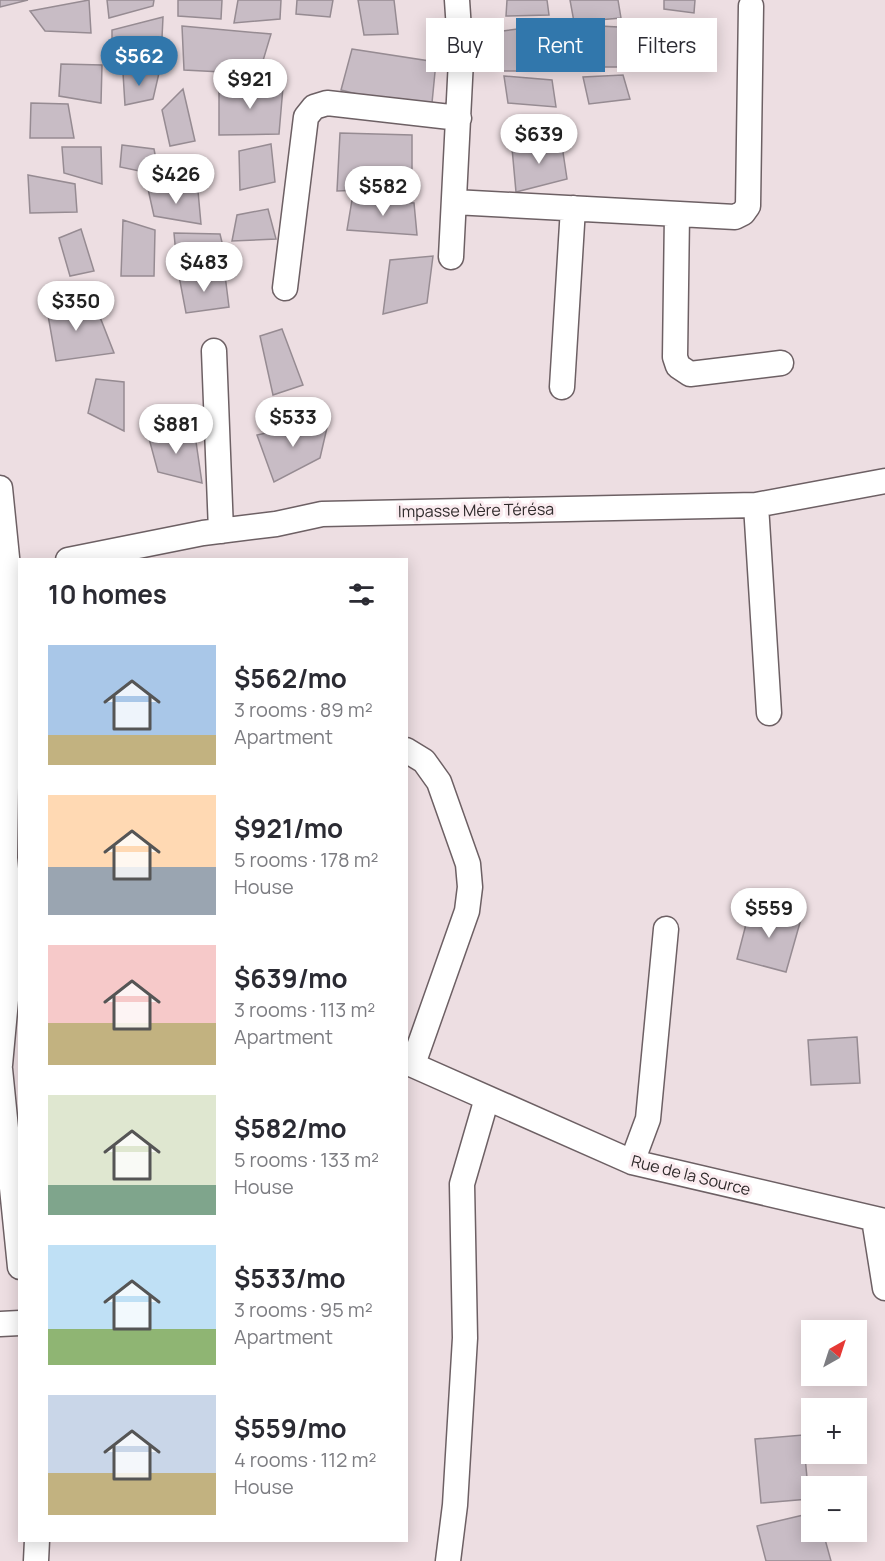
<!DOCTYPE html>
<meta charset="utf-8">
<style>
:root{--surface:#fff;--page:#f2f2f3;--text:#2b2b33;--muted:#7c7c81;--accent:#3177ac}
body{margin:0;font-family:Manrope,sans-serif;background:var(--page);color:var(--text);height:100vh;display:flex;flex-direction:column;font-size:22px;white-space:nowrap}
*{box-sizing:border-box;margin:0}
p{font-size:20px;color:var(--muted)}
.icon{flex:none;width:33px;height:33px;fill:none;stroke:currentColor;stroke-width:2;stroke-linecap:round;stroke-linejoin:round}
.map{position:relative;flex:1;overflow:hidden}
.drawer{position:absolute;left:18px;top:558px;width:390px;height:984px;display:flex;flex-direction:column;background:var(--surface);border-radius:0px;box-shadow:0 3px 15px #0003}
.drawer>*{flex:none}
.guide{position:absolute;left:426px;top:18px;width:369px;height:54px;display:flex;gap:12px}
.needle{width:39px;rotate:39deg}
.controls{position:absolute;left:801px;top:1320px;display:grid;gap:12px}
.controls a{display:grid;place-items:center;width:66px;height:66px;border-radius:0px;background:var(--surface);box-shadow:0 3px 15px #0003;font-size:30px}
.price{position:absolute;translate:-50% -51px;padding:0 14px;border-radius:21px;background:#fff;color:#222;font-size:20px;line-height:39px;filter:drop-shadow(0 2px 3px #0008)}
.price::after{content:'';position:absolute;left:50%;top:36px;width:18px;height:14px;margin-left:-9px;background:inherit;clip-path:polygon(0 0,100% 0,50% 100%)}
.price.selected{background:var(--accent);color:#fff}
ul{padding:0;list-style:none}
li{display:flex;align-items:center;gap:18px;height:150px;padding:0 30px}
li span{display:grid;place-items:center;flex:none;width:168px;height:120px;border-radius:0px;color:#555}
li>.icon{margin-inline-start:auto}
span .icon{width:72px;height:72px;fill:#fffc;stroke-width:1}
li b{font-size:26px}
h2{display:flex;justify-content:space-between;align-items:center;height:72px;padding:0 30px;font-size:26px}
.tag{padding:0 21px;border-radius:0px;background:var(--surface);box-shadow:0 3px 15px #0003;font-size:21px;line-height:54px}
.tag.selected{background:var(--accent);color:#fff}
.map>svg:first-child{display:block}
.building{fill:#c8bcc5;stroke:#968b92;stroke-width:1.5}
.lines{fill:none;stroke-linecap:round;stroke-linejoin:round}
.minor-casing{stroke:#6d6064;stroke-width:27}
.minor{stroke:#fff;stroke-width:24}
.labels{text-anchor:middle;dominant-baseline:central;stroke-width:6;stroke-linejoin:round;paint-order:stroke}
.street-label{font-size:16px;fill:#2f2a2b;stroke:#faebef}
</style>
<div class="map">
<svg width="885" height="1561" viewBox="0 0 885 1561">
<rect width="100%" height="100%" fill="#eddee2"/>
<path class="building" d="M0 0H28L0 7Z
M89 0 91 33 45 31 30 11Z
M107 0H154L153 6 109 18Z
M178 0H222L221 19 178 16Z
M238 0H281L280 19 234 23Z
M297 0H333L330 17 296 14Z
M358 0H394L398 34 364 35Z
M507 0H547L549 15 506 16Z
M570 0H618L621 18 574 22Z
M664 0H695L694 13 664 9Z
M163 17 161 59 112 62V30Z
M547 25 554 71H488L496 32Z
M581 25 618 27 621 67H585Z
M182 26 271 34 259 74 184 70Z
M352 49 436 62 431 113 341 90Z
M61 64 102 65 101 103 59 96Z
M123 73H159L153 99 125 105Z
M623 75 630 99 589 104 583 77Z
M504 76 552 80 556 107 508 103Z
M219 87H283L279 134 219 135Z
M183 89 195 141 170 146 162 110Z
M31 103 68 104 74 138H30Z
M340 133 412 135V188L337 191Z
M561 139 567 179 516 192 512 148Z
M271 144 275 182 240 190 239 151Z
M122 145 154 149 159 175 120 167Z
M62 147H101L102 184 64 173Z
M28 175 75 184 77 212 30 213Z
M148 189 198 191 201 224 154 216Z
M352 200 414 203 417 235 347 230Z
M268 209 276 239 232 241 237 215Z
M123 220 155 230 154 276H121Z
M81 229 94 271 70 276 59 238Z
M174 233 220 234 227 263 177 266Z
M433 256 427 303 383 314 390 260Z
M225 275 229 307 186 313 179 276Z
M45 298 98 312 114 353 56 361Z
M282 329 303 385 273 395 260 336Z
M96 379 124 382V431L88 413Z
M329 419 320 458 274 482 257 435Z
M147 431 195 435 202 483 158 472Z
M751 905 801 919 786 972 737 959Z
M857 1037 860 1083 811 1085 808 1040Z
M803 1435 809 1499 761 1503 755 1439Z
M812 1513V1532H823L831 1561H766L757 1526Z"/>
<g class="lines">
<g class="minor-casing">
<path id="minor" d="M454 202 735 217 743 213 748 206 751 6
M677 214 675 357 678 366 690 374 781 363
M451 257 461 60 457 0
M285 288 306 117 314 107 327 103 459 118
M214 351 221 531
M562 387 573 208
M0 488 9 577 5 858 12 935 0 1065
M756 505 769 713
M68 560 203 533 276 524 322 514 756 505 885 481
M406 750 424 761 439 782 468 864 470 887 467 911 413 1064
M406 1062 632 1162 885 1221
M0 1069 20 1267
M632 1162 648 1119 666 929
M874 1219 885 1288
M0 1324 20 1323
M36 1561 37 1540
M448 1561 455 1505 465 1338 462 1184 487 1098"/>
</g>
<use href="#minor" class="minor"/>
</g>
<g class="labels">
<g class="street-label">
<text transform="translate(476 510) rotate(-1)">Impasse Mère Térésa</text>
<text transform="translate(691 1175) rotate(14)">Rue de la Source</text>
</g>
</g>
</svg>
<div class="controls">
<a><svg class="needle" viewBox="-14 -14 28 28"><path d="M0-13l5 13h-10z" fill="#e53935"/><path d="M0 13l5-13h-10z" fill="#7c7c81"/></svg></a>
<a>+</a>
<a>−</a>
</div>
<b class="price selected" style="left:139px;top:87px">$562</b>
<b class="price" style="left:250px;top:110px">$921</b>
<b class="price" style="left:539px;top:165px">$639</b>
<b class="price" style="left:176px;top:205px">$426</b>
<b class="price" style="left:383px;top:217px">$582</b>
<b class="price" style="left:204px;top:293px">$483</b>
<b class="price" style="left:76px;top:332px">$350</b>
<b class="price" style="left:293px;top:448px">$533</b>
<b class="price" style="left:176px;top:455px">$881</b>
<b class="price" style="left:769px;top:939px">$559</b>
<div class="guide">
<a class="tag">Buy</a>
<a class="tag selected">Rent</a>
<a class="tag">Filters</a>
</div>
<section class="drawer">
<h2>10 homes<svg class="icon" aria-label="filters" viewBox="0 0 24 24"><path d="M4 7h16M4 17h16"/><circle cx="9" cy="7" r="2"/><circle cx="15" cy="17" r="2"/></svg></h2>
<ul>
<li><span style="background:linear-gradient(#a9c7e8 75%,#c2b280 0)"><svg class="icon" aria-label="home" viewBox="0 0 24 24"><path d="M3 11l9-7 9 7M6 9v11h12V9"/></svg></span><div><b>$562/mo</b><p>3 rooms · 89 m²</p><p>Apartment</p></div></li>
<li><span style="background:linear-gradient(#ffd9b3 60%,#9aa5b1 0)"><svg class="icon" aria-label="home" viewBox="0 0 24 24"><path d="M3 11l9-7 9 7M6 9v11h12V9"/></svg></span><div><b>$921/mo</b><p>5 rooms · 178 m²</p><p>House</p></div></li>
<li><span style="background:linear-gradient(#f6c9c9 65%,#c2b280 0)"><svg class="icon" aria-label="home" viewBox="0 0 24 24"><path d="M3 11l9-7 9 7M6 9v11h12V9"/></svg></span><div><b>$639/mo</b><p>3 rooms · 113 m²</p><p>Apartment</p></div></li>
<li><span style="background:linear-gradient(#dfe7d0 75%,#7fa58c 0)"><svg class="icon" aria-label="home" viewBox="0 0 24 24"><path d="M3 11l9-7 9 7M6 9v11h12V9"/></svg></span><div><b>$582/mo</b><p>5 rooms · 133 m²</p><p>House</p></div></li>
<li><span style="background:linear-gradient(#bfe0f5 70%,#8fb573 0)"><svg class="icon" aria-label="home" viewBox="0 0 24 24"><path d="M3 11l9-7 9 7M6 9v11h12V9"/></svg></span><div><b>$533/mo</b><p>3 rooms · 95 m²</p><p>Apartment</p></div></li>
<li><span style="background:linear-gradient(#c9d6e8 65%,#c2b280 0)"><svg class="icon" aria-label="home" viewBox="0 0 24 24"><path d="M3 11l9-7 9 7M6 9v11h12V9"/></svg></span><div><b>$559/mo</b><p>4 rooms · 112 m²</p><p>House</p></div></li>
</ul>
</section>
</div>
